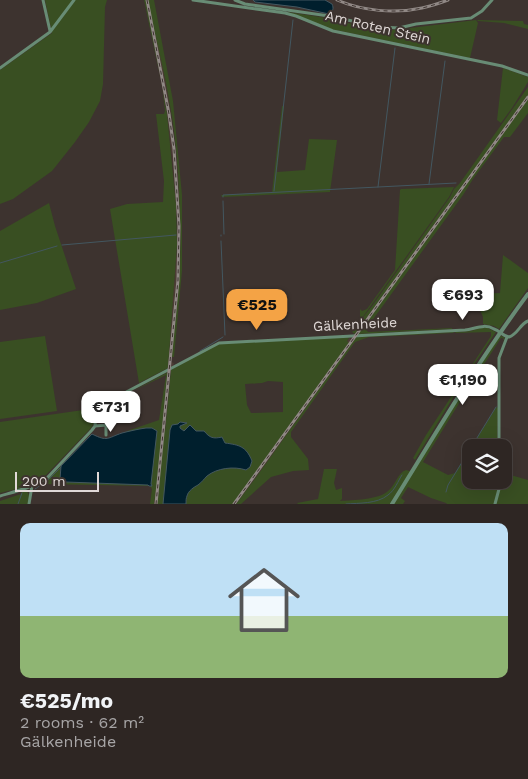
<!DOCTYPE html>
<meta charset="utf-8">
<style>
:root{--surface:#2e2623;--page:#3a3230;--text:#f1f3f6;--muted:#a7a5a6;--line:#494341;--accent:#f4a345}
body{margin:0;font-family:"Work Sans",sans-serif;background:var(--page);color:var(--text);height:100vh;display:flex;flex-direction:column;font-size:19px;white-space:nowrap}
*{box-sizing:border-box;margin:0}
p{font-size:16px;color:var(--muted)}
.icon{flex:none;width:28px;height:28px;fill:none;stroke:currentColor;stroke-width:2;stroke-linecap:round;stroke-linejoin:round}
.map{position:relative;height:504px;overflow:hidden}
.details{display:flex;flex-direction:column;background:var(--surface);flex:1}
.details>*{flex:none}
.tools{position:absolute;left:462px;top:439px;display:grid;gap:10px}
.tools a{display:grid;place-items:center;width:50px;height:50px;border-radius:10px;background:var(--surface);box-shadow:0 5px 20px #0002,0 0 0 1px var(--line);font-size:25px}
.scale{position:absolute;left:15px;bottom:12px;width:84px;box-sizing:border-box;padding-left:5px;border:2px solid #e0d9d7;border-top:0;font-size:14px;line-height:18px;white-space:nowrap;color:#e0d9d7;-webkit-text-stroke:4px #3d332f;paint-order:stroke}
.price{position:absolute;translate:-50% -42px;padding:0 11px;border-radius:10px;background:#fff;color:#222;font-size:16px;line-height:32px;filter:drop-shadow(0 1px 2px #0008)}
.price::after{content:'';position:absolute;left:50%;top:30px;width:15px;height:11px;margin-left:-8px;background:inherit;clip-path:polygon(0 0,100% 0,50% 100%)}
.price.current{background:var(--accent);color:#111}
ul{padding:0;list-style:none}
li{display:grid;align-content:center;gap:10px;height:265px;padding:0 20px}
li+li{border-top:1px solid var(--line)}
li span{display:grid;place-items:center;height:155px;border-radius:10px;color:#555}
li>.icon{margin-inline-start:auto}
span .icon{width:90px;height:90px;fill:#fffc;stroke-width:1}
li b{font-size:21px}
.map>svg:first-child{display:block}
.built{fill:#4c3c35}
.green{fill:#394f22;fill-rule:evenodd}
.water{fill:#001f2d;stroke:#435760}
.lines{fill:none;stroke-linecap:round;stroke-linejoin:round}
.stream{stroke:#435760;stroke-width:1}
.minor{stroke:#688c75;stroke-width:3}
.tertiary{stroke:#688c75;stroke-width:4}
.rail-casing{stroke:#908885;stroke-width:3}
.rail{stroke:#3d332f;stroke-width:1;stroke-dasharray:4;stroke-linecap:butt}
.labels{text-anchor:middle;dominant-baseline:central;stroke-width:4;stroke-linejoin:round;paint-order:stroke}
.street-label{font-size:14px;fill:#e0d9d7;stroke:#3d332f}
</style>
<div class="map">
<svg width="528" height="504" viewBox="0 0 528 504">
<rect width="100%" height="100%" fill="#3d332f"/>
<path class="built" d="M146 0H147L161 57 171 113 177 166 181 222 179 270 171 362 174 363 173 366 171 367 157 504H154L168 366 177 245V222L173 167 167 114Z
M528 95V99L504 133 391 288 257 476 236 504H233L348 343 347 341 349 338 351 339Z"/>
<path class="green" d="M45 0H107L105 7 103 84 100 101 89 122 75 142 52 171 13 199 0 204V70L52 33Z
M144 0H146L167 114 176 205 177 245 168 368 139 383 110 209 127 204 163 202 164 181 156 114H164L165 111 162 86Z
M147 0H154L173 101 182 195V271L174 357H171C176 312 182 266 180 221 179 185 177 147 171 111 165 74 156 37 147 0Z
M288 12C301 14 314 16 327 18 355 24 382 34 410 28L476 20 478 23 470 58 331 29 288 13Z
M477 20 523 21 524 24 528 25V29L504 23 478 21Z
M503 68 528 77V82L512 108 501 123 497 120Z
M528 87V95L355 334 353 333 352 331 372 306 450 197 454 189 460 183Z
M528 99V113L510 137H504L473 179 463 195 366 329 368 332 452 328V329L358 334Z
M282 106H284L277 172 305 170 309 139 337 140 330 192 222 197 221 195 272 192Z
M454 187 449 197 370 307 362 318H360V309L362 311 367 309 395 270 400 190 401 189Z
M49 203 55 226 76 289 37 303 0 310V231Z
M503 255 528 273V288L499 329 494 326 483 324V317L473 294 500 293Z
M483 327H486L496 332 468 373 415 460 413 458 426 435 491 336V332L455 333 456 332 471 331Z
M454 332 453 333 369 337 355 342 291 432V437L308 459 309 470 293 471 271 477 241 504H236L257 476 356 337Z
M45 336 57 411 0 419V342Z
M501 336 504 337 505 341 498 368 504 341 503 338H501L466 392 423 462 448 475 455 473 471 448V480H504V473L528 480V504H447L446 503 431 498 408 487 401 498 405 501 403 504H298L297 503 318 499 324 469H337L334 483 336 490 342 488V499L340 501C353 500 378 500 388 491 396 485 397 473 406 470L413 472 467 385 499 337Z
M348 337 349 338 347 341 349 343 233 504H157L159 490H156L154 504H150L152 489 150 486 42 484 61 466 60 479 66 482 148 484 101 440 116 438 127 431 159 420 166 375 133 391 168 372 162 430 165 431 171 370 219 343ZM268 381 283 382V412L251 413 247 405 245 384 262 383Z
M118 399 121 405 98 418 97 412 99 409Z
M496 407 498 408 497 448H471Z
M90 409 92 410 94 423 91 428 46 475C34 486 16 489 0 493V422Z
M22 491H27L30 497 29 504H0V501L21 494Z"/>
<path class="water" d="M253 0H325L332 4C334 8 333 12 329 14L297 7 255 2Z
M180 422 187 423 180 426V428L184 431 190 425 196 431H204C210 438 213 439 222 437L225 443C239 445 246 446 252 461L250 467 246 470C234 466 217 468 207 476 204 479 202 482 198 485 194 487 188 491 187 496 186 498 186 501 186 504H163L170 430 172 425 178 424Z
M146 428H152L157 431 151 484 152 486H149L148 485 66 482 60 479 61 466 92 434C108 442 107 438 122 433 130 431 138 429 146 428Z"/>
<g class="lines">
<path class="stream" d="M429 184 445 61
M378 187 395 48
M274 191 293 20
M223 197V195L456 183
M223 201 224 234
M221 235V236
M221 241 225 335
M62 245 176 235
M0 263 57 246
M200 351 223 337
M35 489 48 480 61 467
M446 492 448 485 496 407
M18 504 22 493
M346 504C359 503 377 504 388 495 395 490 398 481 402 475"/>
<path class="minor" d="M43 0 50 31
M193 0 285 13 296 16 333 31 502 66 528 75
M235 0 245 4 329 16 380 27 399 28 416 24 471 18 482 11 492 0
M0 68 50 32 74 0
M95 426 106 425 122 417
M106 435V425
M499 448V358L507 337
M0 496C17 491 34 487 48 477L92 430 95 426 96 408 219 343 465 330C475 329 484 323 494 329 500 331 503 336 509 337 518 334 520 324 528 321
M29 504 32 486
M495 504 499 489V480"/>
<path class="tertiary" d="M392 504C436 433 478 361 528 294"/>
<g class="rail-casing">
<path id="rail" d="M147 0 169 114 174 149 179 226 178 280 156 504
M337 0C362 11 395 14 422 8 431 6 440 3 448 0
M234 504 528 97"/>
</g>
<use href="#rail" class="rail"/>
</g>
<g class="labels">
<g class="street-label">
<text transform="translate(378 27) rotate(13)">Am Roten Stein</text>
<text transform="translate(355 324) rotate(-3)">Gälkenheide</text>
</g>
</g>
</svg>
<div class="tools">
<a><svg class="icon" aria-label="layers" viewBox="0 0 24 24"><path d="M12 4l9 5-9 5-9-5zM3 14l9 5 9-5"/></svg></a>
</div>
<div class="scale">200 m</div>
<b class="price" style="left:463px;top:321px">€693</b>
<b class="price current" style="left:257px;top:331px">€525</b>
<b class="price" style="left:463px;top:406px">€1,190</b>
<b class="price" style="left:111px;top:433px">€731</b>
</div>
<section class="details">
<ul>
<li><span style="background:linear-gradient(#bfe0f5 60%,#8fb573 0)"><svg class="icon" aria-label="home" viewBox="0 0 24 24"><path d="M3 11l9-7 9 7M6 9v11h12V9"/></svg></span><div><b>€525/mo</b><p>2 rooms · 62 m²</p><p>Gälkenheide</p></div></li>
</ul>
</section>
